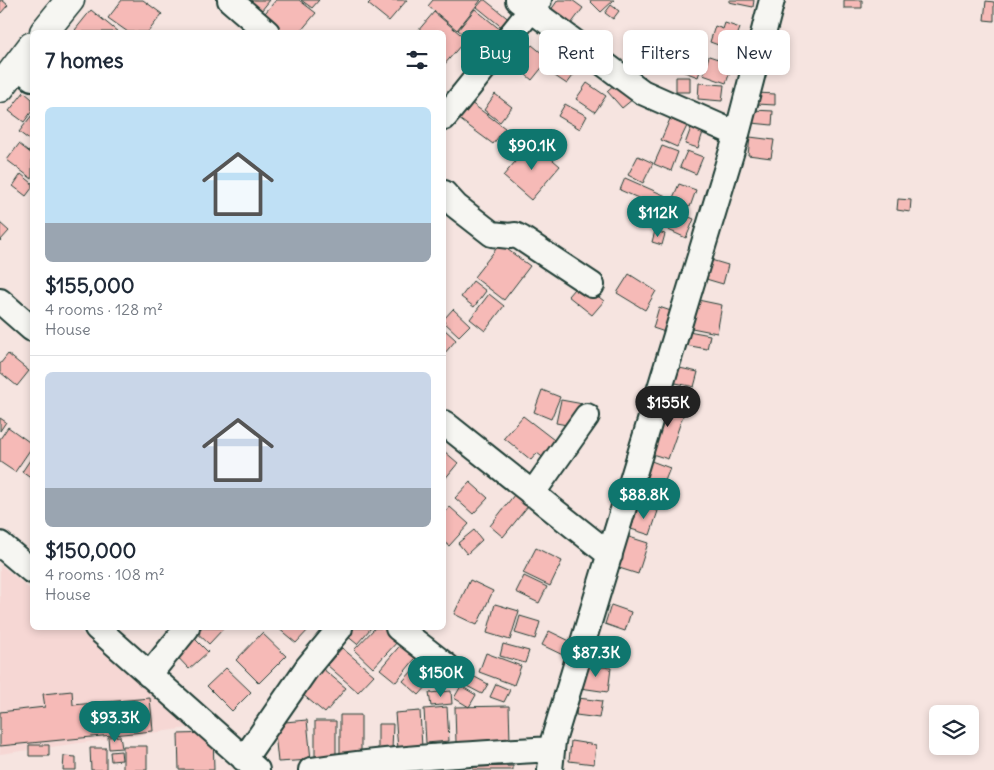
<!DOCTYPE html>
<meta charset="utf-8">
<style>
:root{--surface:#fff;--page:#f6f6f7;--text:#1f2937;--muted:#747a83;--line:#e0e1e3;--accent:#0f766e}
body{margin:0;font-family:Delius,sans-serif;background:var(--page);color:var(--text);height:100vh;display:flex;flex-direction:column;font-size:19px;white-space:nowrap}
*{box-sizing:border-box;margin:0}
p{font-size:16px;color:var(--muted)}
.icon{flex:none;width:28px;height:28px;fill:none;stroke:currentColor;stroke-width:2;stroke-linecap:round;stroke-linejoin:round}
.map{position:relative;flex:1;overflow:hidden}
.drawer{position:absolute;left:30px;top:30px;width:416px;height:600px;display:flex;flex-direction:column;background:var(--surface);border-radius:8px;box-shadow:0 2px 8px #0003}
.drawer>*{flex:none}
.banner{position:absolute;left:461px;top:30px;width:458px;height:45px;display:flex;gap:10px}
.buttons{position:absolute;left:929px;top:705px;display:grid;gap:10px}
.buttons a{display:grid;place-items:center;width:50px;height:50px;border-radius:8px;background:var(--surface);box-shadow:0 2px 8px #0003;font-size:25px}
.price{position:absolute;translate:-50% -42px;padding:0 11px;border-radius:18px;background:var(--accent);color:#fff;font-size:16px;line-height:32px;filter:drop-shadow(0 1px 2px #0008)}
.price::after{content:'';position:absolute;left:50%;top:30px;width:15px;height:11px;margin-left:-8px;background:inherit;clip-path:polygon(0 0,100% 0,50% 100%)}
.price.active{background:#222;color:#fff}
ul{padding:0;list-style:none}
li{display:grid;align-content:center;gap:10px;height:265px;padding:0 15px}
li+li{border-top:1px solid var(--line)}
li span{display:grid;place-items:center;height:155px;border-radius:8px;color:#555}
li>.icon{margin-inline-start:auto}
span .icon{width:90px;height:90px;fill:#fffc;stroke-width:1}
li b{font-size:21px}
h2{display:flex;justify-content:space-between;align-items:center;height:60px;padding:0 15px;font-size:21px}
.pill{padding:0 18px;border-radius:8px;background:var(--surface);box-shadow:0 2px 8px #0003;font-size:18px;line-height:45px}
.pill.active{background:var(--accent);color:#fff}
.map>svg:first-child{display:block}
.built{fill:#f6d7d4}
.building{fill:#f6bab7;stroke:#1f3d34}
.lines{fill:none;stroke-linecap:round;stroke-linejoin:round}
.minor-casing{stroke:#1f3d34;stroke-width:28}
.highway-casing{stroke:#1f3d34;stroke-width:31}
.minor{stroke:#f6f6f2;stroke-width:24}
.highway{stroke:#f6f6f2;stroke-width:28}
</style>
<div class="map">
<svg width="994" height="770" viewBox="0 0 994 770">
<rect width="100%" height="100%" fill="#f6e4e0"/>
<filter id="ink" filterUnits="userSpaceOnUse"><feTurbulence type="fractalNoise" baseFrequency=".02" numOctaves="2"/><feDisplacementMap in="SourceGraphic" scale="10" xChannelSelector="R" yChannelSelector="G"/><feConvolveMatrix kernelMatrix="1 2 1 2 8 2 1 2 1" color-interpolation-filters="sRGB"/></filter>
<g filter="url(#ink)">
<path class="built" d="M0 564 32 591V628H76L195 727 0 754Z"/>
<path class="building" d="M0 0H2L8 5 0 14Z
M122 0H143L162 14 148 32H128L108 18Z
M238 0H270L257 16Z
M276 0H299L316 13 300 32H277L260 19Z
M301 0H319L312 8Z
M372 0H407L389 21 368 4Z
M433 0H481L457 30 428 6Z
M483 0H485L511 21 504 29 477 7Z
M558 0H572L583 8 568 28 548 14Z
M589 0H614L601 12Z
M729 0H754L753 7 729 2Z
M844 0H862V8H844Z
M986 1 994 2V21L984 20Z
M611 5 619 11 613 19 605 13Z
M475 9 502 31 485 52 458 30Z
M91 10 118 32H78L75 30Z
M434 12 466 39 444 65V32H417Z
M725 23 740 28 732 50 710 42 715 26 723 29Z
M532 45 549 59 532 80 514 65Z
M687 47 706 54 698 77 679 70Z
M709 56 733 64 726 83 703 75Z
M562 58 578 69 567 84 552 74Z
M676 77H690V92H676Z
M617 82 633 99 622 108 607 91Z
M587 83 606 96 595 112 576 99Z
M699 83 724 85 722 101 698 99Z
M24 92 32 99V111L24 122 9 111Z
M757 93 775 94V105L757 104Z
M495 94 512 107 500 122 484 110Z
M463 97 505 128 493 144 451 113Z
M565 104 587 116 580 129 558 116Z
M753 110 773 111 772 125 752 123Z
M32 115V142L19 132Z
M670 119 687 126 677 147 661 140Z
M692 125 704 129 698 148 685 144Z
M750 137 774 140 771 158 748 155Z
M532 142 560 166 531 200 503 176Z
M19 144 32 154V179L7 160Z
M662 146 678 152 671 171 654 164Z
M687 151 703 157 696 174 680 167Z
M638 156 653 163 643 183 628 175Z
M21 174 32 183V188L26 196 13 186Z
M625 178 666 196 661 208 620 190Z
M679 184 696 190 690 207 672 200Z
M898 199 911 200 910 212 897 210Z
M672 210 694 219 686 238 664 228Z
M0 223 9 231 0 241Z
M655 231 665 234 662 245 652 242Z
M500 244 530 266 504 300 474 277Z
M711 260 728 265 723 284 706 279Z
M629 274 656 291 645 310 617 293Z
M473 281 486 291 474 307 461 297Z
M580 282 604 301 592 315 568 296Z
M489 294 504 306 485 331 470 319Z
M698 300 722 305 717 333 692 328Z
M659 307 671 311 665 332 653 328Z
M453 309 470 325 459 336 444 322V319Z
M444 329 456 340 444 354Z
M683 330 710 335 707 349 680 344Z
M8 354 29 371 17 386 0 372V364Z
M675 367 698 372 694 387 671 382Z
M542 390 560 397 551 419 534 412Z
M667 397 687 404 668 459 649 453Z
M561 400 583 404 578 427 556 423Z
M523 416 558 443 545 459 537 453 531 460 504 438Z
M0 418 6 422 0 431Z
M8 427 32 444V447L15 472 0 462V439Z
M444 451 458 463 444 480Z
M32 457V479L22 472Z
M646 459 670 468 663 486 639 478Z
M470 482 488 498 473 514 455 498Z
M514 495 528 506 503 537 490 526Z
M639 505 658 511 650 535 631 529Z
M450 507 469 524 449 546 444 542V514Z
M474 530 482 540 467 554 458 543Z
M626 536 648 543 638 574 616 567Z
M536 548 562 561 550 586 523 573Z
M524 576 547 587 539 603 516 592Z
M470 580 493 591 477 625 454 614Z
M495 604 519 611 510 640 487 633Z
M611 605 631 612 625 631 605 624Z
M520 616 540 622 535 639 515 633Z
M192 628H224L209 644Z
M278 628H310L296 643Z
M344 628H371L357 644 341 631Z
M375 628H386L399 640 373 668 354 650Z
M549 631 576 644 569 658 542 645Z
M262 633 286 656 259 683 236 660Z
M190 634 208 652 189 669 172 651Z
M596 639 617 644 613 660 592 656Z
M403 642 419 654 396 682 380 669Z
M503 644 529 651 525 663 500 656Z
M342 648 374 675 358 692 327 665Z
M486 653 521 666 514 685 479 672Z
M424 658 440 672 419 695 403 681Z
M455 665 467 674 458 685 446 676Z
M584 665 611 668 608 692 580 688Z
M226 668 251 692 232 711 207 686Z
M323 669 346 688 325 713 302 694Z
M471 675 488 684 482 694 465 685Z
M496 684 510 690 504 702 490 697Z
M461 686 476 695 469 707 454 698Z
M72 691 73 705 150 698 153 731 0 746V712L45 707 43 694Z
M451 691 452 704 431 706 429 693Z
M578 698 602 701 599 718 576 715Z
M509 706 510 742 456 743 455 707Z
M447 707 449 741 426 743 424 709Z
M420 711 422 748 398 749 395 713Z
M340 715H361V753H340Z
M307 720 311 760 278 762 274 723Z
M315 721H336V757H315Z
M378 724H393L392 750H378Z
M213 733 214 770H179L178 734Z
M120 736 122 748 109 749 108 737Z
M571 741 596 745 594 764 569 761Z
M29 745H49V756H29Z
M123 746H147V770H123Z
M90 748H106V770H91Z
M121 751 122 760 111 761 110 752Z
M64 756 76 757V770H63Z
M450 761 451 770H408Z
M513 766V770H473V767Z"/>
<g class="lines">
<g class="minor-casing">
<path id="minor" d="M230 0 267 32
M518 0 642 92 737 134
M18 66 32 78
M444 118 539 0
M444 193 456 206 492 234 510 236 515 235 521 238 592 285
M0 301 32 329
M444 423 610 555
M532 494 587 416
M0 544 32 571
M97 628 257 770
M398 628 448 667
M149 675 187 628
M244 759 307 668 340 628
M311 770C389 758 472 754 552 749
M550 770 553 741 737 134 772 0"/>
</g>
<g class="highway-casing">
<path id="highway" d="M44 32 70 0
M0 88 32 46"/>
</g>
<use href="#minor" class="minor"/>
<use href="#highway" class="highway"/>
</g>
</g>
</svg>
<div class="buttons">
<a><svg class="icon" aria-label="layers" viewBox="0 0 24 24"><path d="M12 4l9 5-9 5-9-5zM3 14l9 5 9-5"/></svg></a>
</div>
<b class="price" style="left:532px;top:171px">$90.1K</b>
<b class="price" style="left:658px;top:238px">$112K</b>
<b class="price active" style="left:668px;top:428px">$155K</b>
<b class="price" style="left:644px;top:520px">$88.8K</b>
<b class="price" style="left:596px;top:678px">$87.3K</b>
<b class="price" style="left:441px;top:698px">$150K</b>
<b class="price" style="left:115px;top:743px">$93.3K</b>
<div class="banner">
<a class="pill active">Buy</a>
<a class="pill">Rent</a>
<a class="pill">Filters</a>
<a class="pill">New</a>
</div>
<section class="drawer">
<h2>7 homes<svg class="icon" aria-label="filters" viewBox="0 0 24 24"><path d="M4 7h16M4 17h16"/><circle cx="9" cy="7" r="2"/><circle cx="15" cy="17" r="2"/></svg></h2>
<ul>
<li><span style="background:linear-gradient(#bfe0f5 75%,#9aa5b1 0)"><svg class="icon" aria-label="home" viewBox="0 0 24 24"><path d="M3 11l9-7 9 7M6 9v11h12V9"/></svg></span><div><b>$155,000</b><p>4 rooms · 128 m²</p><p>House</p></div></li>
<li><span style="background:linear-gradient(#c9d6e8 75%,#9aa5b1 0)"><svg class="icon" aria-label="home" viewBox="0 0 24 24"><path d="M3 11l9-7 9 7M6 9v11h12V9"/></svg></span><div><b>$150,000</b><p>4 rooms · 108 m²</p><p>House</p></div></li>
</ul>
</section>
</div>
